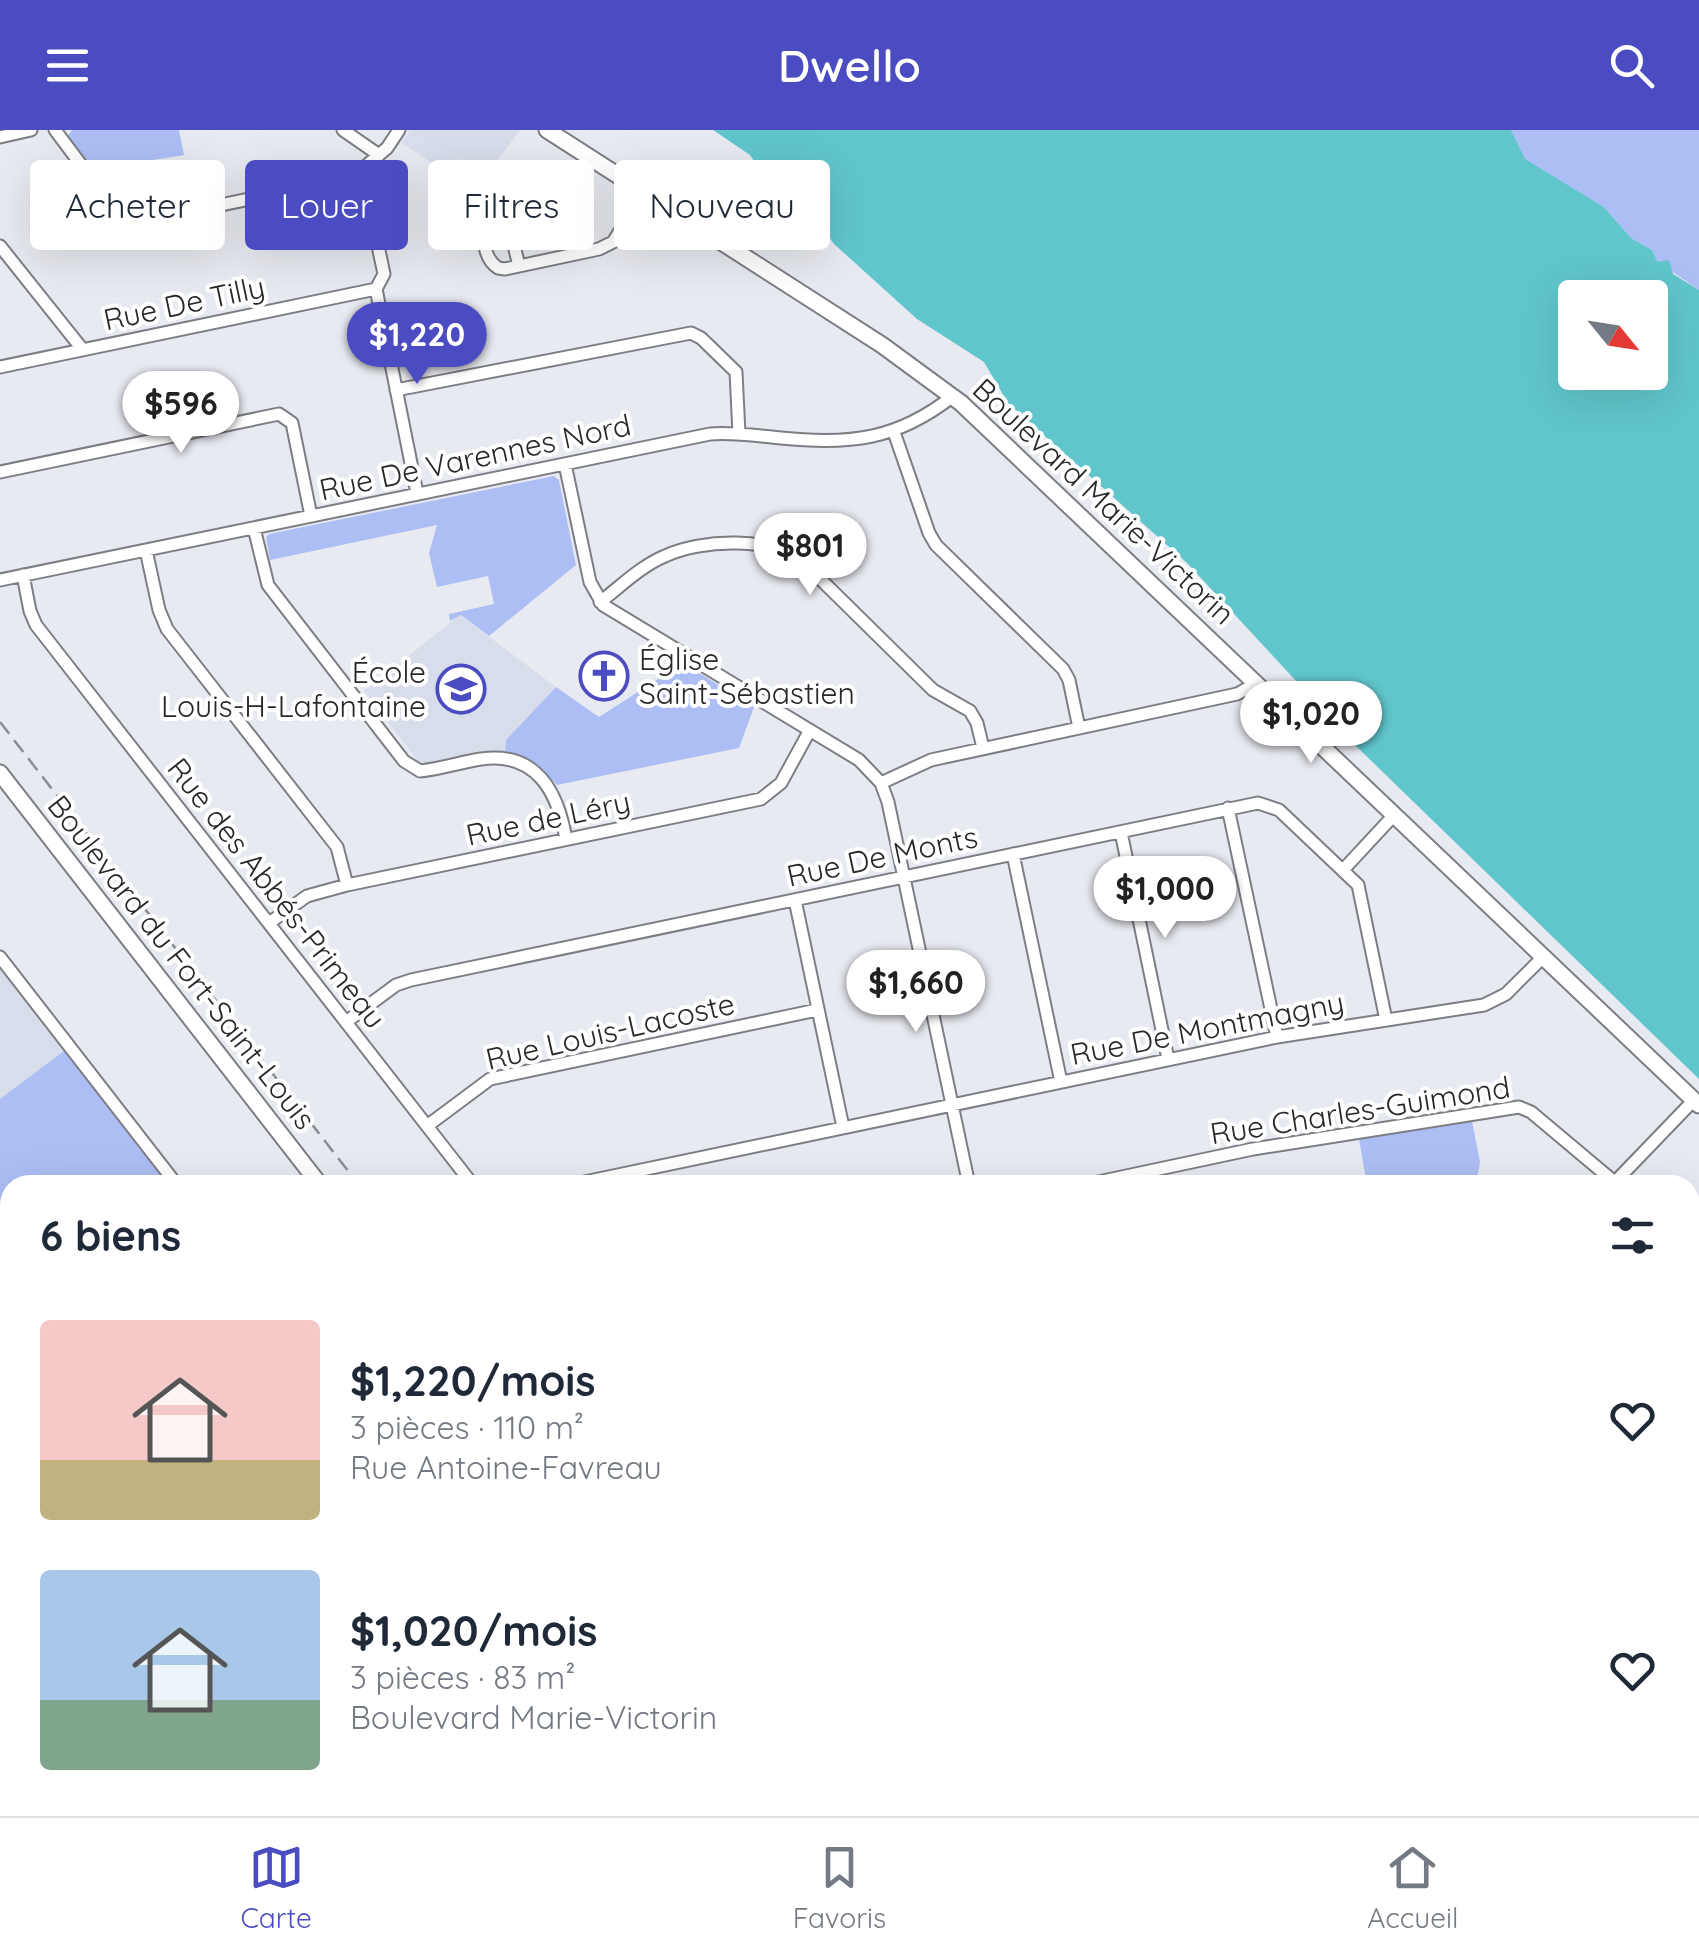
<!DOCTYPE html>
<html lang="fr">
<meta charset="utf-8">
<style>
:root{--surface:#fff;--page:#f2f2f3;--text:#1f2937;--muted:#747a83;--line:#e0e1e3;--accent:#4c4cc2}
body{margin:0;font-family:Quicksand,sans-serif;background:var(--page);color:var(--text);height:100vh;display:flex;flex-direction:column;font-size:38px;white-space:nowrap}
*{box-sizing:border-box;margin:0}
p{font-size:32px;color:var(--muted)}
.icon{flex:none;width:55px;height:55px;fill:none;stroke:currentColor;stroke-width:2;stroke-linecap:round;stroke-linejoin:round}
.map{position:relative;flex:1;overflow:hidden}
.panel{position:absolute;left:0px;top:1045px;width:1700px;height:642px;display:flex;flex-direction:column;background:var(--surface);border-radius:30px 30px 0 0;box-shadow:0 10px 40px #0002}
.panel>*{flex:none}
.top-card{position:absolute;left:30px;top:30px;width:1000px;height:90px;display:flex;gap:20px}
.needle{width:65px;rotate:120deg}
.buttons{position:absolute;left:1558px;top:150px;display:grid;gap:20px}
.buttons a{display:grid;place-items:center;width:110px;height:110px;border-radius:10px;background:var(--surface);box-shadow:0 10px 40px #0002;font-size:50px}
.price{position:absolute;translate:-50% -85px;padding:0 22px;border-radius:35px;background:#fff;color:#222;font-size:32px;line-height:65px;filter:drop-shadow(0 2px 5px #0008)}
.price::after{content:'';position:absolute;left:50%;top:60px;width:30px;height:22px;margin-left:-15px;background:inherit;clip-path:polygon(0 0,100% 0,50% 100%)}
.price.on{background:var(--accent);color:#fff}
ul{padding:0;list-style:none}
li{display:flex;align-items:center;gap:30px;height:250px;padding:0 40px}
li span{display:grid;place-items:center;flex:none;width:280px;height:200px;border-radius:10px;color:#555}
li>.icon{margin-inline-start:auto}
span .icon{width:120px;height:120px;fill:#fffc;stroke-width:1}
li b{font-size:42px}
h2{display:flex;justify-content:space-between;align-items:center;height:120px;padding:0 40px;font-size:42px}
.pill{padding:0 35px;border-radius:10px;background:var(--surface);box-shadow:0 10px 40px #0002;font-size:35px;line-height:90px}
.pill.on{background:var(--accent);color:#fff}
header{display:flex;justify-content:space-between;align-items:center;height:130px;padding:0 40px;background:var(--accent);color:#fff;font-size:45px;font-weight:600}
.tab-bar{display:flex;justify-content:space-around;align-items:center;height:140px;border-top:2px solid var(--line);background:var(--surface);font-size:28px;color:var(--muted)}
.tab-bar a{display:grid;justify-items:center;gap:5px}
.tab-bar .on{color:var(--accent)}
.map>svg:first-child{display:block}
.built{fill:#d8ddeb}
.green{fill:#adbef5}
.water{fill:#60c6cc;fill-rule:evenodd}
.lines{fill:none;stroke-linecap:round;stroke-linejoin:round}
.street-casing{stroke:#7c7e84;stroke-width:15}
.secondary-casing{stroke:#7c7e84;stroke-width:19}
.street{stroke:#fff;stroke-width:11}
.secondary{stroke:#fff;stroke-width:15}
.rail{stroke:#8c8d92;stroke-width:2.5;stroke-dasharray:15 8;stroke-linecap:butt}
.labels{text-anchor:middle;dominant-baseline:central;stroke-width:8;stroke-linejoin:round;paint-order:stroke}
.street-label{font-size:30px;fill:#28282b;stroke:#fff}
.poi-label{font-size:30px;fill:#28282b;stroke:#fff;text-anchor:start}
</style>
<header><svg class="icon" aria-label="menu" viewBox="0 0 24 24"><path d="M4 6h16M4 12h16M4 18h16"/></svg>Dwello<svg class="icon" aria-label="search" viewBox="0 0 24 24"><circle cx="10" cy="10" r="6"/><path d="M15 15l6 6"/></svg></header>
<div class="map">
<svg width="1699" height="1686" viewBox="0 0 1699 1686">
<rect width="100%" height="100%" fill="#e8eaf1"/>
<path class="built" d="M410 0H520L474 62 401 12Z
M460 485 556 557 506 610 505 621H480L424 633 418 631 364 561Z
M0 839 64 921 0 969Z
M610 1678H788L793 1686H613Z"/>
<path class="green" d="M72 0H179L184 25 129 34 98 47 67 7Z
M1511 0H1699V160L1658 132 1652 120 1631 108 1604 77 1524 29Z
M554 346 559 350 576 435 489 506 461 485 450 491 449 484 494 474 488 446 437 457 429 423 437 395 270 430 266 407 269 404Z
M683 533 754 577 739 618 557 655 531 630 505 621 506 610 556 557 599 587Z
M64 921 168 1055H10V1160L0 1162V969Z
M1472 991 1480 1032 1476 1055H1367L1359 1009Z
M10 1576V1678H66L63 1683 0 1684V1592Z
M174 1678H272L274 1686H188Z
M1188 1678H1243L1245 1686H1146Z"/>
<path class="water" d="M713 0H1511L1525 29 1604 77 1631 108 1652 120 1658 132 1669 130 1673 144 1699 160V949L1357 617 1187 433 1008 273 984 232 917 189 834 114 815 88 764 46 750 25ZM1575 168H1650V242H1575Z"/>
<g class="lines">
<g class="street-casing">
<path id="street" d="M55 0 121 88 133 93 352 48 387 18 399 0
M343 0 379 25
M0 7 31 0
M0 116 83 220
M519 136 510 99 500 95 488 99C481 112 486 130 498 138L505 139 599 119 613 112 644 63
M376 159 417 363
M0 237 376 159 384 144 362 41
M396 260 691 203 701 208 736 242 739 304
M894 302 929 403 936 415 1063 539 1069 550 1079 598
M565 334 590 452 603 475 859 630 881 653 888 672 969 1055
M0 342 279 284 292 293 311 386
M254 398 268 455 404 631 420 641C441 639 461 632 481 629 537 621 558 663 566 709
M146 420 159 480 167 499 337 717 347 755
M23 445 30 481 36 495 473 1055
M0 450 710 304C734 302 758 306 781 308 850 315 897 310 953 266
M600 472C621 456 641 436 665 426 702 409 771 406 804 433L933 560 970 581 977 593 983 618
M881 653 931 630 1237 564 1257 553
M1228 678 1277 907
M1121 702 1168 929
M1013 724 1061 952
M1343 740 1395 684
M795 770 843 997
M269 793 307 766 347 755 761 669 781 653 810 600
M0 827 177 1055
M346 892 396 855 411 850 1258 673 1279 680 1358 755 1386 890
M427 996 490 949 817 880
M1615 1052 1694 970
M570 1055 1277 907 1484 875 1506 864 1544 826
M1084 1055 1253 1019 1519 977 1531 982 1618 1055
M1690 1129 1699 1142
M0 1170 10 1167
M0 1282 10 1280
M1690 1282 1699 1277
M1690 1330 1699 1344
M0 1408 10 1421
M1690 1454 1699 1448
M1690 1464 1699 1478
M0 1554 10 1560
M1690 1562 1699 1556
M283 1678 285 1686
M393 1678 398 1686
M557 1678 559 1686
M990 1678 992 1686
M1249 1678 1251 1686
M1356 1678 1358 1686
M1474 1678 1480 1686
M430 1686 440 1678
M812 1686 823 1678
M1120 1686 1161 1678
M1642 1686 1683 1678"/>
</g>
<g class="secondary-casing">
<path id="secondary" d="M547 0 882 215 961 273 1699 975
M0 643 320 1055
M802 1678 809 1686"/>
</g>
<use href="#street" class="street"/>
<use href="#secondary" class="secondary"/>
<path class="rail" d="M0 592 359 1055
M843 1678 850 1686"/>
</g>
<defs>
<g id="church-ring" transform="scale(2.5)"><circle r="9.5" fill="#fff" stroke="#4c4cc2" stroke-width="1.5"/><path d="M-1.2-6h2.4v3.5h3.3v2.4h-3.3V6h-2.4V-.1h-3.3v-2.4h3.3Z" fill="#4c4cc2"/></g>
<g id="school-ring" transform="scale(2.5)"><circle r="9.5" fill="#fff" stroke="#4c4cc2" stroke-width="1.5"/><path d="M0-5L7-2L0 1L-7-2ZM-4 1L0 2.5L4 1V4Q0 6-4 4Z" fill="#4c4cc2"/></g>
</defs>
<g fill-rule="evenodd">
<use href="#church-ring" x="604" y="546"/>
<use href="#school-ring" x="461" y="559"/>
</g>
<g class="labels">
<g class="street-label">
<text transform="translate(184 173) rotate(-12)">Rue De Tilly</text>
<text transform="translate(475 327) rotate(-12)">Rue De Varennes Nord</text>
<text transform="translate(1104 371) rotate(43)">Boulevard Marie-Victorin</text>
<text transform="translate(548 688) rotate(-12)">Rue de Léry</text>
<text transform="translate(882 726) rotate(-12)">Rue De Monts</text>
<text transform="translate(277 763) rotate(52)">Rue des Abbés-Primeau</text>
<text transform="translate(182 832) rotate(52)">Boulevard du Fort-Saint-Louis</text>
<text transform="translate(1207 898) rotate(-11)">Rue De Montmagny</text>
<text transform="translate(610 901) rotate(-13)">Rue Louis-Lacoste</text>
<text transform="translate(1360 980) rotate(-9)">Rue Charles-Guimond</text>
</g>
<g class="poi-label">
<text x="639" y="529">Église<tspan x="639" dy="34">Saint-Sébastien</tspan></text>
<text x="426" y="542" text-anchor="end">École<tspan x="426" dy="34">Louis-H-Lafontaine</tspan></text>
</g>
</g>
</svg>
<div class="buttons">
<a><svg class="needle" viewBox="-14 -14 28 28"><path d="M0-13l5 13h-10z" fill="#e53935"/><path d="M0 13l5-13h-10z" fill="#747a83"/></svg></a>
</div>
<b class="price on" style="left:417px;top:257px">$1,220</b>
<b class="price" style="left:181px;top:326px">$596</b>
<b class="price" style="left:810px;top:468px">$801</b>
<b class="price" style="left:1311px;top:636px">$1,020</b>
<b class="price" style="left:1165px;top:811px">$1,000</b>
<b class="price" style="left:916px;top:905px">$1,660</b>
<div class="top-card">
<a class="pill">Acheter</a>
<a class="pill on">Louer</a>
<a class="pill">Filtres</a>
<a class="pill">Nouveau</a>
</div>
<section class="panel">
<h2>6 biens<svg class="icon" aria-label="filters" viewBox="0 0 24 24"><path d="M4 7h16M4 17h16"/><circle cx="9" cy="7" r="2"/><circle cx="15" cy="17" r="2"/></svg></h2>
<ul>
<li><span style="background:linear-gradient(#f6c9c9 70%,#c2b280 0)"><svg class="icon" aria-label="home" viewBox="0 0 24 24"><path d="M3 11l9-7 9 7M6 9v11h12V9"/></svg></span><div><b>$1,220/mois</b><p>3 pièces · 110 m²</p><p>Rue Antoine-Favreau</p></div><svg class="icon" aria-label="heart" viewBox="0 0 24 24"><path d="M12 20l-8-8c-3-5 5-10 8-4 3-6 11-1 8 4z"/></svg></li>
<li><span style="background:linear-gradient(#a9c7e8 65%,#7fa58c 0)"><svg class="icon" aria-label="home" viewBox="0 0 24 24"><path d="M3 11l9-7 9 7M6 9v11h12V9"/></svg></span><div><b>$1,020/mois</b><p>3 pièces · 83 m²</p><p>Boulevard Marie-Victorin</p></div><svg class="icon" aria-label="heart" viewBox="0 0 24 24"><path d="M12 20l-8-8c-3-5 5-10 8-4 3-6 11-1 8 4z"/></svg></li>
</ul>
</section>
</div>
<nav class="tab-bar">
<a class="on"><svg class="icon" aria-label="map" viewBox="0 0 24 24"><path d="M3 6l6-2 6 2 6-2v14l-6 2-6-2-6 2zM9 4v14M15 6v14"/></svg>Carte</a>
<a><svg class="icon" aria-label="saved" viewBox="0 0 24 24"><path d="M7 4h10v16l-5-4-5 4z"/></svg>Favoris</a>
<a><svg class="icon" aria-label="home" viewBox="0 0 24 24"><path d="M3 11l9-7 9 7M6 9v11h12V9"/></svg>Accueil</a>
</nav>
